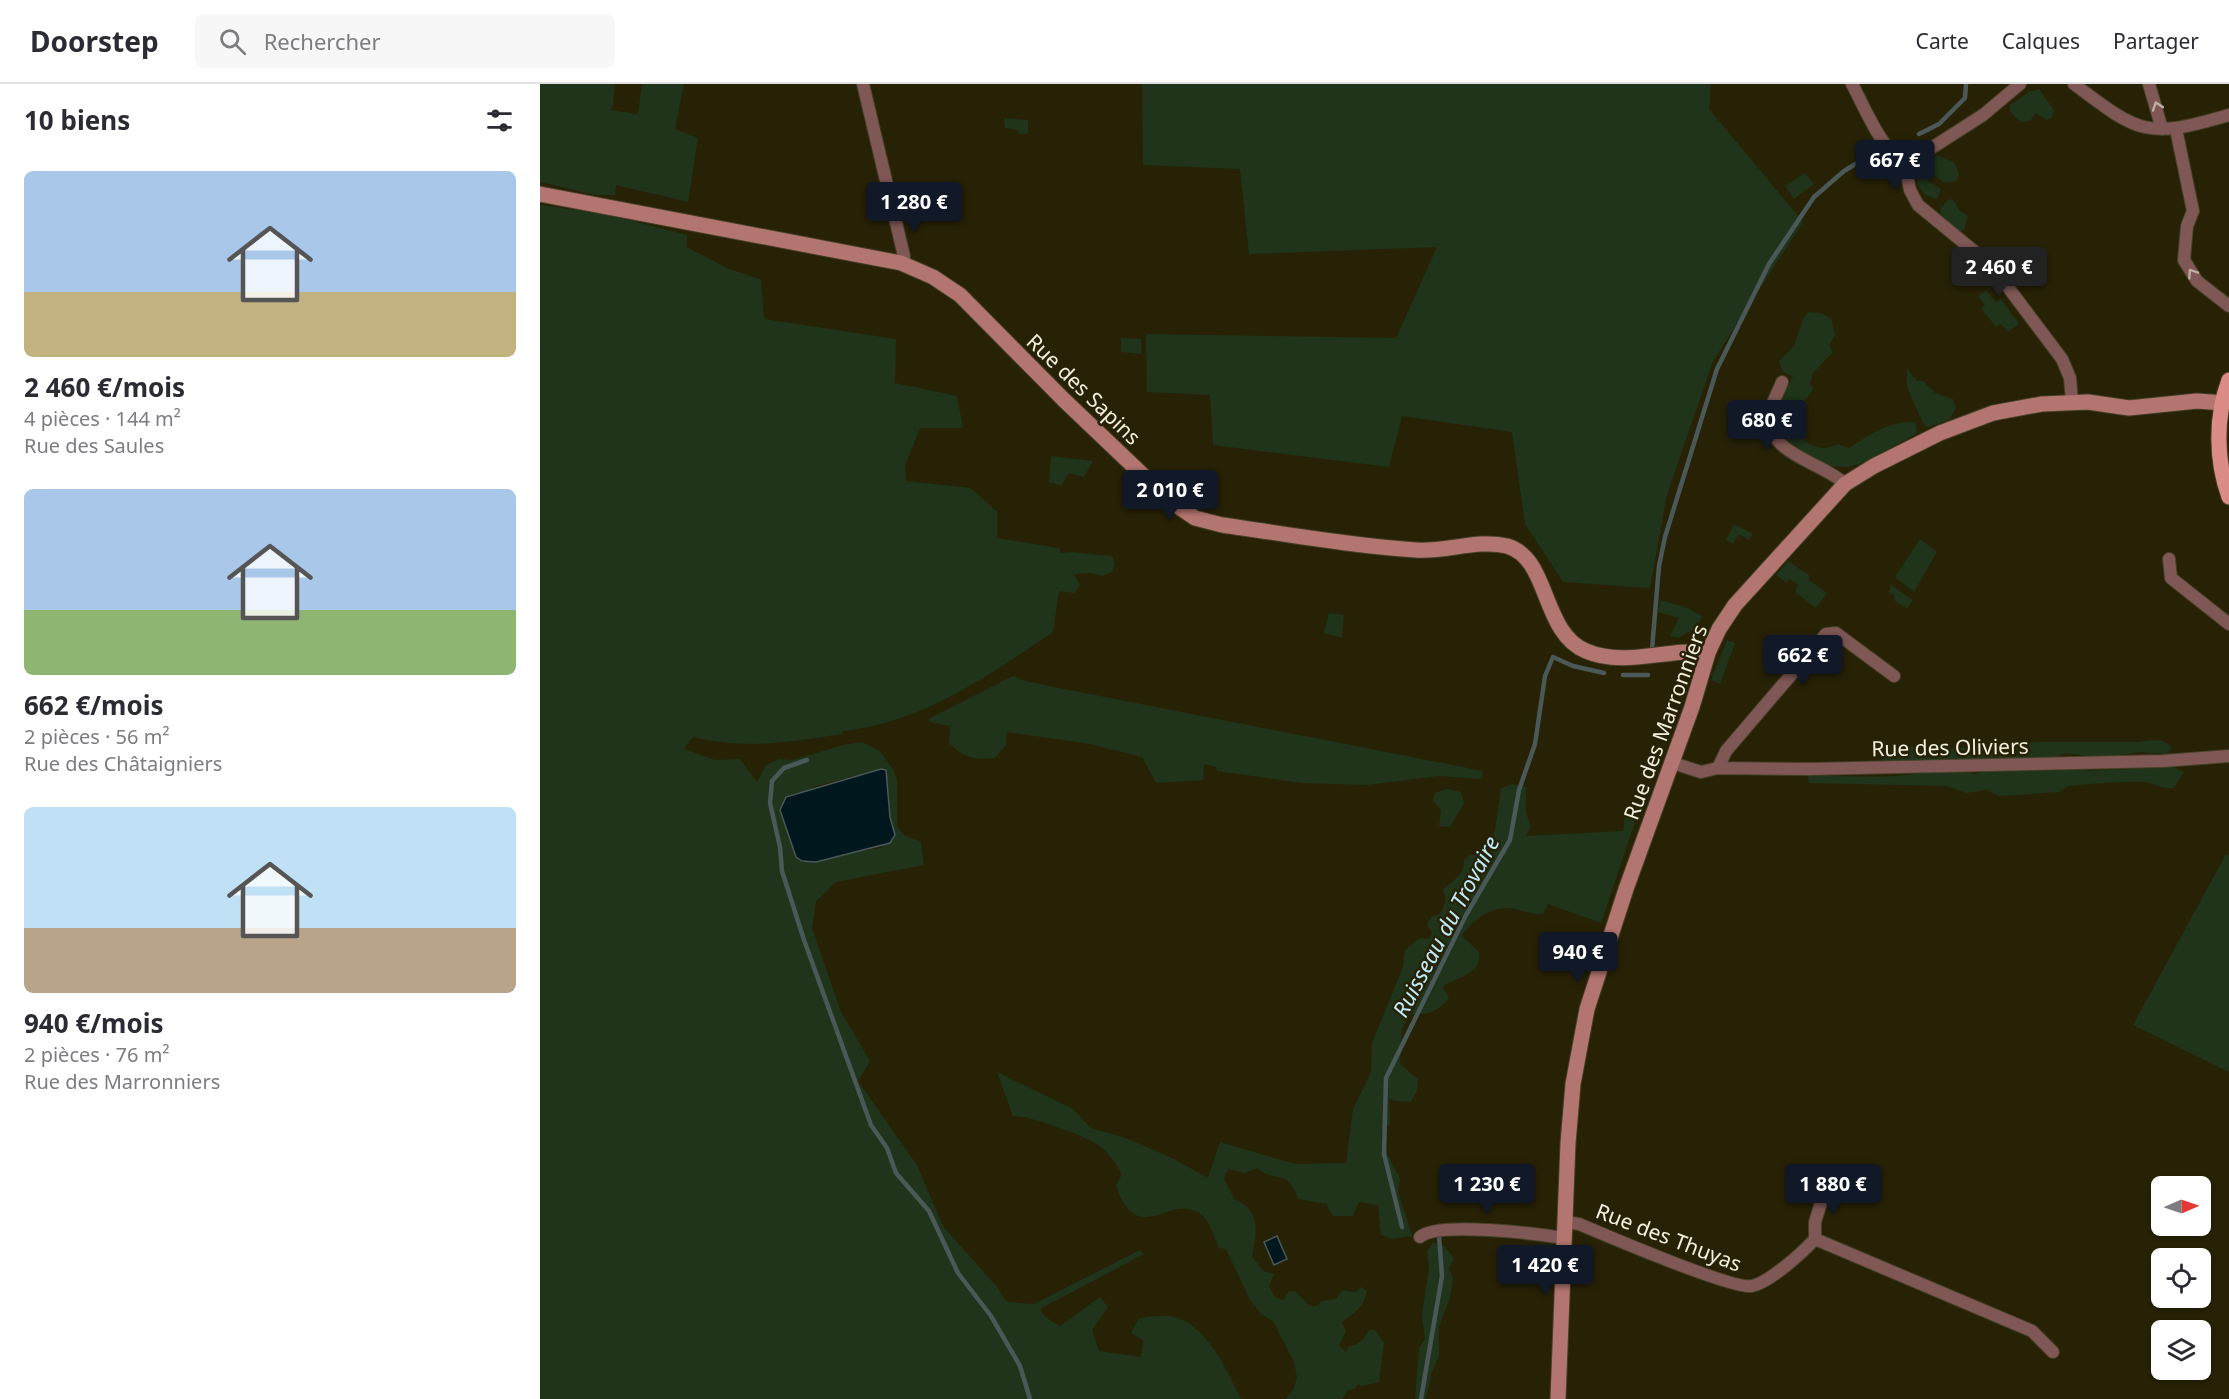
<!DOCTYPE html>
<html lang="fr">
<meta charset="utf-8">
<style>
:root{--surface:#fff;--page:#f7f7f7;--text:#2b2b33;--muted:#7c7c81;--line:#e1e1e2;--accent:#111827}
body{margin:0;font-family:"Noto Sans",sans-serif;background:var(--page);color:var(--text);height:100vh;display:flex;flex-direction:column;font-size:22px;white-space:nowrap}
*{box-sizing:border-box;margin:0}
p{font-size:20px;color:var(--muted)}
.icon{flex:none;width:33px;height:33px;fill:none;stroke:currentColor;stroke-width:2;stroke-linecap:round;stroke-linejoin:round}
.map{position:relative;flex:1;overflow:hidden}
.sheet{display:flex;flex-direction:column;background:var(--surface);width:540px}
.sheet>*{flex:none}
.needle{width:39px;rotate:88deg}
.controls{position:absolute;left:1611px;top:1092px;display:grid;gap:12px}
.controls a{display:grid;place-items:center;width:60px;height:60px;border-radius:9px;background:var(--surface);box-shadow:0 2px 4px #0004;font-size:30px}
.price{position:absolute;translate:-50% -51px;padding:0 14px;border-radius:6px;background:var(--accent);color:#fff;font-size:20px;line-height:39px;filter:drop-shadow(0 2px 3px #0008)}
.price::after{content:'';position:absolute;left:50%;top:36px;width:18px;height:14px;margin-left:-9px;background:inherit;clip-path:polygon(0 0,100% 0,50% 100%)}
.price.current{background:#222;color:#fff}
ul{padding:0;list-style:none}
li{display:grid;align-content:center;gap:12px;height:318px;padding:0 24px}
li span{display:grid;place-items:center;height:186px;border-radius:9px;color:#555}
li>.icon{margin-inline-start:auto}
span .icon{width:108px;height:108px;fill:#fffc;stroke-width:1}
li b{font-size:26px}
h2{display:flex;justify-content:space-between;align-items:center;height:72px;padding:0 24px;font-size:26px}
header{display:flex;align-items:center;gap:36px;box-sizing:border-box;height:84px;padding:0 30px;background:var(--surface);border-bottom:2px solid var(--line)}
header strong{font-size:28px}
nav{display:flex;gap:33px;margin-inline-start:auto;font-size:21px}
.search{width:420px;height:54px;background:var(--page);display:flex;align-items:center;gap:15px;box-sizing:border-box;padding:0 21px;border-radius:9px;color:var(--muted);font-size:22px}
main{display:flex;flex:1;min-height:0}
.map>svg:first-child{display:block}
.green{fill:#1f341a;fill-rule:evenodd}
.water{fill:#01171e;stroke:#4a5858;stroke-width:1.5}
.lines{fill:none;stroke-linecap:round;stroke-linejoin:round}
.stream{stroke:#4a5858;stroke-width:4.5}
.street-casing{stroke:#443f25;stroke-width:14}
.secondary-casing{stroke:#443f25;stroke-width:17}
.primary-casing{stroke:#443f25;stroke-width:17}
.street{stroke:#7f5855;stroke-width:12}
.secondary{stroke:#b37570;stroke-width:15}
.primary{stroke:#dc8c86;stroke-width:15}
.oneway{stroke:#bfaca1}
.labels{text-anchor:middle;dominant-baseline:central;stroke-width:5;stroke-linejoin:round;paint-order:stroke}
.street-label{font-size:21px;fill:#f3f0e0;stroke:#272206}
.water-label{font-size:22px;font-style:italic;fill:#beecfc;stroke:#272206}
</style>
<header>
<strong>Doorstep</strong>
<div class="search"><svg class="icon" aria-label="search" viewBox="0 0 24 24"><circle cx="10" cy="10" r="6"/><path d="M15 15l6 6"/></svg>Rechercher</div>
<nav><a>Carte</a><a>Calques</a><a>Partager</a></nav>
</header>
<main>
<section class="sheet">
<h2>10 biens<svg class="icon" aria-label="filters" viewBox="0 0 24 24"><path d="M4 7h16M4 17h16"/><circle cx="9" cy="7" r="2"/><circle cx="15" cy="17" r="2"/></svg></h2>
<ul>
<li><span style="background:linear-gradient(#a9c7e8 65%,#c2b280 0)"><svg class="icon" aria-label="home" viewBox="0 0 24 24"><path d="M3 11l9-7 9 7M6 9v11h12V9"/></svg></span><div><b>2 460 €/mois</b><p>4 pièces · 144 m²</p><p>Rue des Saules</p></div></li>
<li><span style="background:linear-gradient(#a9c7e8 65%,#8fb573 0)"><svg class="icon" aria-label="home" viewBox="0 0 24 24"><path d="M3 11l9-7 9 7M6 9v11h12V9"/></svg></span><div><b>662 €/mois</b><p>2 pièces · 56 m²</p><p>Rue des Châtaigniers</p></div></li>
<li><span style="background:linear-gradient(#bfe0f5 65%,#b9a48a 0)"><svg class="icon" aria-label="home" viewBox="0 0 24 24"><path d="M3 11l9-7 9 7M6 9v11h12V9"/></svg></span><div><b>940 €/mois</b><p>2 pièces · 76 m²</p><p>Rue des Marronniers</p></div></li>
</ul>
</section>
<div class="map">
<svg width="1689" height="1315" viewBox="0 0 1689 1315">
<rect width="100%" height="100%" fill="#272206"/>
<path class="green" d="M0 0H75L73 22 70 26 98 30 102 0H144L135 45 158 54 148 118 76 101 75 111H56L0 98Z
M602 0H1171L1169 25 1263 138 1173 277 1127 411 1110 504 1023 498 985 440 972 348 862 332 849 383 673 361 670 311 607 308 606 250 856 254 897 163 709 170 700 85 603 81Z
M1499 5 1514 26 1512 33 1507 36 1496 29 1490 37 1480 38 1470 27V21L1489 8Z
M464 34 488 36V50H479L478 46 465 44Z
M1397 71 1414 78 1419 90 1416 97C1403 100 1403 99 1394 90L1389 93 1388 97 1401 105 1397 115 1385 111 1377 99 1381 83Z
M1265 89 1274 100 1254 115 1245 102Z
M1413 115 1419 126 1428 132 1424 146 1418 147 1402 134 1400 125 1408 116Z
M0 121 66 130 147 151V163L187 184 221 196 224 235 356 255 355 299 417 312 423 344H380L365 382 366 397 431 404 457 428V454L519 464 520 469 531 468 572 472 575 479 572 488 563 492 551 489 534 490 540 502 534 509 519 507 513 548C450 591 381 639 303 647V650C247 658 209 666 153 653L144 665 175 676 200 675 217 698 226 681 239 675 252 676 307 660 322 658 340 667 354 687 357 695V742L364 751 381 758 384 781 296 798 276 817 272 844 301 928 330 977 318 997 377 1081 403 1142 457 1203 467 1218 494 1220 600 1166 604 1170 500 1225 505 1233 520 1242 560 1213 568 1223 552 1246 559 1267 601 1273 603 1256 591 1249 599 1234C609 1233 621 1231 631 1232 666 1238 687 1287 701 1315H0ZM341 685 346 686 350 733 355 751 341 764 300 770 276 778 273 703Z
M1446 206 1456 218 1461 215 1479 240 1468 248 1461 240 1456 243 1441 224 1445 221 1438 213Z
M1268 228 1281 229 1291 234 1295 251 1289 261 1293 268 1273 289 1270 300 1273 306 1250 336V345C1264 357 1280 371 1297 360L1309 364C1331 350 1348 337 1375 338L1377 349 1328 377 1308 383 1289 382 1244 358C1233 329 1237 319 1253 293L1243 288 1239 277 1254 262 1262 238Z
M581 254 601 255V270L581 268Z
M1367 285 1377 297H1383L1395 309 1413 315 1416 324 1409 336 1387 343 1383 339 1367 303Z
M511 372 553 377 544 393 529 389 522 401 509 399Z
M1194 440 1213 450 1209 456 1199 450 1193 460 1186 456Z
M1380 455 1397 468 1374 508 1355 493Z
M1248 477 1270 492 1269 496 1287 509 1276 524 1255 508 1258 501 1250 495 1247 499 1236 491Z
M1351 501 1373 516 1367 525 1354 516V510L1349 509Z
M1120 516 1145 523 1162 532 1156 544 1138 554 1130 552 1139 534 1118 528Z
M789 529 804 531 802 554 784 549Z
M1187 556 1195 559 1180 600 1171 596Z
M473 592 489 598 943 687 942 695 898 692 827 701 761 699 677 687 676 683 664 680 663 696 616 699 602 673 550 660 467 648 466 661 455 674C434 676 424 674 409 659L410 642 390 638 388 635Z
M1612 656 1624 657 1632 664 1626 670 1600 668 1561 674 1527 669 1508 676 1343 678 1342 669C1354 660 1379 661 1393 666L1497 658H1598Z
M1634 683 1644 688 1634 704C1621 706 1615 699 1603 698 1578 697 1552 700 1528 702L1519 708 1459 712 1447 706 1426 709 1407 702 1269 699 1268 692C1297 691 1330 694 1357 692 1383 689 1410 684 1436 690L1444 686 1517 687 1541 684 1548 687Z
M972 700 986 703V729L991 742 986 752 1083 747 1085 732 1098 729 1061 839 1008 820 1003 830C992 831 985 827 975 825 953 820 933 835 922 852L939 868C941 892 920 891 902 903L909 914C897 929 888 930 870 930L862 945 860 980 878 995 877 1007 871 1018 854 1017 849 1014 850 1039 842 1049 848 1071 860 1095 858 1107 872 1152 852 1155 841 1151 838 1121 819 1118 813 1132H793L786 1120 758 1115C746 1081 735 1101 718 1084L704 1089 688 1085 684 1095 695 1116C721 1125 717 1148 712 1172L723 1187 734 1190 729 1202 735 1213 744 1216 749 1207 756 1208 770 1222H777L782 1217 796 1215 802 1206 816 1208 821 1203 827 1207C823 1224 815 1229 802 1238L806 1247 799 1262 806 1268 809 1262C820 1262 824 1253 830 1245L836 1247 844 1259 839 1298 822 1302 818 1300 815 1305 808 1306 802 1315H746L754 1304 757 1293 754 1278 733 1237 722 1231 710 1216 686 1165 679 1164C674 1154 670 1135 659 1129 626 1110 599 1165 576 1102L582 1090C575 1079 569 1068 558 1061 545 1052 488 1031 473 1032L457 988 533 1025 551 1044 586 1054 634 1075 668 1094 680 1058 755 1080 806 1079 813 1025 831 988 832 959 863 883 865 866 879 854 889 855 892 849 887 841 891 833 900 830 906 817 903 806C912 796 925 792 924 776L930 771 941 770 955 746 961 704Z
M906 705 921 708 924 719 910 743 899 742 901 726 893 717 895 709Z
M1686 770 1689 772V988L1593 941Z
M893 1158 904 1162 914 1174 909 1185 913 1194 910 1214 899 1243V1272L892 1288 886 1315H875L879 1264 885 1255 882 1231 889 1183 887 1168Z"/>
<path class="water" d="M341 685 346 686 350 733 355 751 350 759 276 778 262 777 256 773 240 726 246 713Z
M737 1152 747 1175 734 1181 724 1158Z"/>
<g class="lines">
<path class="stream" d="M1379 50 1399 40 1425 14 1426 0
M1112 565 1119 482 1125 453 1177 285 1229 180 1274 113 1304 87 1332 70
M1083 591H1108
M267 676 244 684 232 697 230 719 240 763 242 787 264 856 331 1041 347 1064 356 1089 389 1127 418 1189 451 1232 480 1282 490 1315
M862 1143 844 1070 846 994 926 831 970 756 979 706 995 660 1005 592 1013 573 1033 582 1064 589
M881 1315 902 1192 899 1152"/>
<g class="street-casing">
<path id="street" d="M323 0 364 172 361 179
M1312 0C1327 28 1339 61 1365 81
M1534 0C1600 50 1607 55 1689 31
M1609 0 1622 45
M1636 45 1653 127 1647 142 1644 176 1657 197 1689 222
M1365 81 1370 106 1378 121 1452 182 1522 275 1530 294 1532 318
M1365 81 1443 31 1480 0
M1242 298C1239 307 1233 316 1231 325 1220 370 1282 377 1305 400
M1629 475 1631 494 1689 540
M1133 679 1161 688 1178 684 1270 685 1623 677 1689 672
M1178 684 1186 667 1286 550 1296 549 1354 592
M1025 1138 1039 1140C1065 1151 1193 1206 1212 1202 1230 1198 1262 1169 1275 1155L1492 1247 1513 1268
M880 1153C897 1137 998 1150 1024 1154
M1275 1155V1138L1286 1103"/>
</g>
<g class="secondary-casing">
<path id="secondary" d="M0 110 361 179 393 193 420 211 524 316 630 417 655 434 682 441C746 450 812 462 876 466 906 468 938 455 967 462 1010 474 1001 548 1046 567 1086 584 1128 563 1168 569
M1018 1315 1028 1059 1033 1000 1047 925 1086 805 1152 623 1168 569 1179 545 1195 521 1305 400 1334 382 1400 349 1453 329 1502 320 1548 318 1589 324 1657 317 1684 319"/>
</g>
<g class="primary-casing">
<path id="primary" d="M1689 296C1675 333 1676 377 1689 413"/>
</g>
<use href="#street" class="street"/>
<use href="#secondary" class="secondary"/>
<use href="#primary" class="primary"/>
</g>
<defs><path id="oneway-chevron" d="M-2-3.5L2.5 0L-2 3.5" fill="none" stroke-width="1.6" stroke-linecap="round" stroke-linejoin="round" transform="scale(1.5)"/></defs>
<g class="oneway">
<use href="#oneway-chevron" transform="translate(1617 22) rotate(-109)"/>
<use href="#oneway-chevron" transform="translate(1652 189) rotate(-124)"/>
</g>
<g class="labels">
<g class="street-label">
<text transform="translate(544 305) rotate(44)">Rue des Sapins</text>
<text transform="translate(1125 638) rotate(-70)">Rue des Marronniers</text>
<text transform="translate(1410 663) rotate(-1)">Rue des Oliviers</text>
<text transform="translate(1129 1153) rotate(21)">Rue des Thuyas</text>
</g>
<g class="water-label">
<text transform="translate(905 842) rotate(-62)">Ruisseau du Trovaire</text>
</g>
</g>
</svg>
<div class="controls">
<a><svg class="needle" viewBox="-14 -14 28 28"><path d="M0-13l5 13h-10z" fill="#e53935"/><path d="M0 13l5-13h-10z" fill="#7c7c81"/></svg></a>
<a><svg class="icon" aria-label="locate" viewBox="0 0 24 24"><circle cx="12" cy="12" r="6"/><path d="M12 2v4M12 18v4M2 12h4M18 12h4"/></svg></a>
<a><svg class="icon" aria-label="layers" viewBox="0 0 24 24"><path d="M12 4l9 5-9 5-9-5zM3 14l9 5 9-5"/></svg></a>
</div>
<b class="price" style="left:1355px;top:107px">667 €</b>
<b class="price" style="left:374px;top:149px">1 280 €</b>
<b class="price current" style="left:1459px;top:214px">2 460 €</b>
<b class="price" style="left:1227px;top:367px">680 €</b>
<b class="price" style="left:630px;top:437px">2 010 €</b>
<b class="price" style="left:1263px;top:602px">662 €</b>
<b class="price" style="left:1038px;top:899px">940 €</b>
<b class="price" style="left:947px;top:1131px">1 230 €</b>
<b class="price" style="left:1293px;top:1131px">1 880 €</b>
<b class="price" style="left:1005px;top:1212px">1 420 €</b>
</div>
</main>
